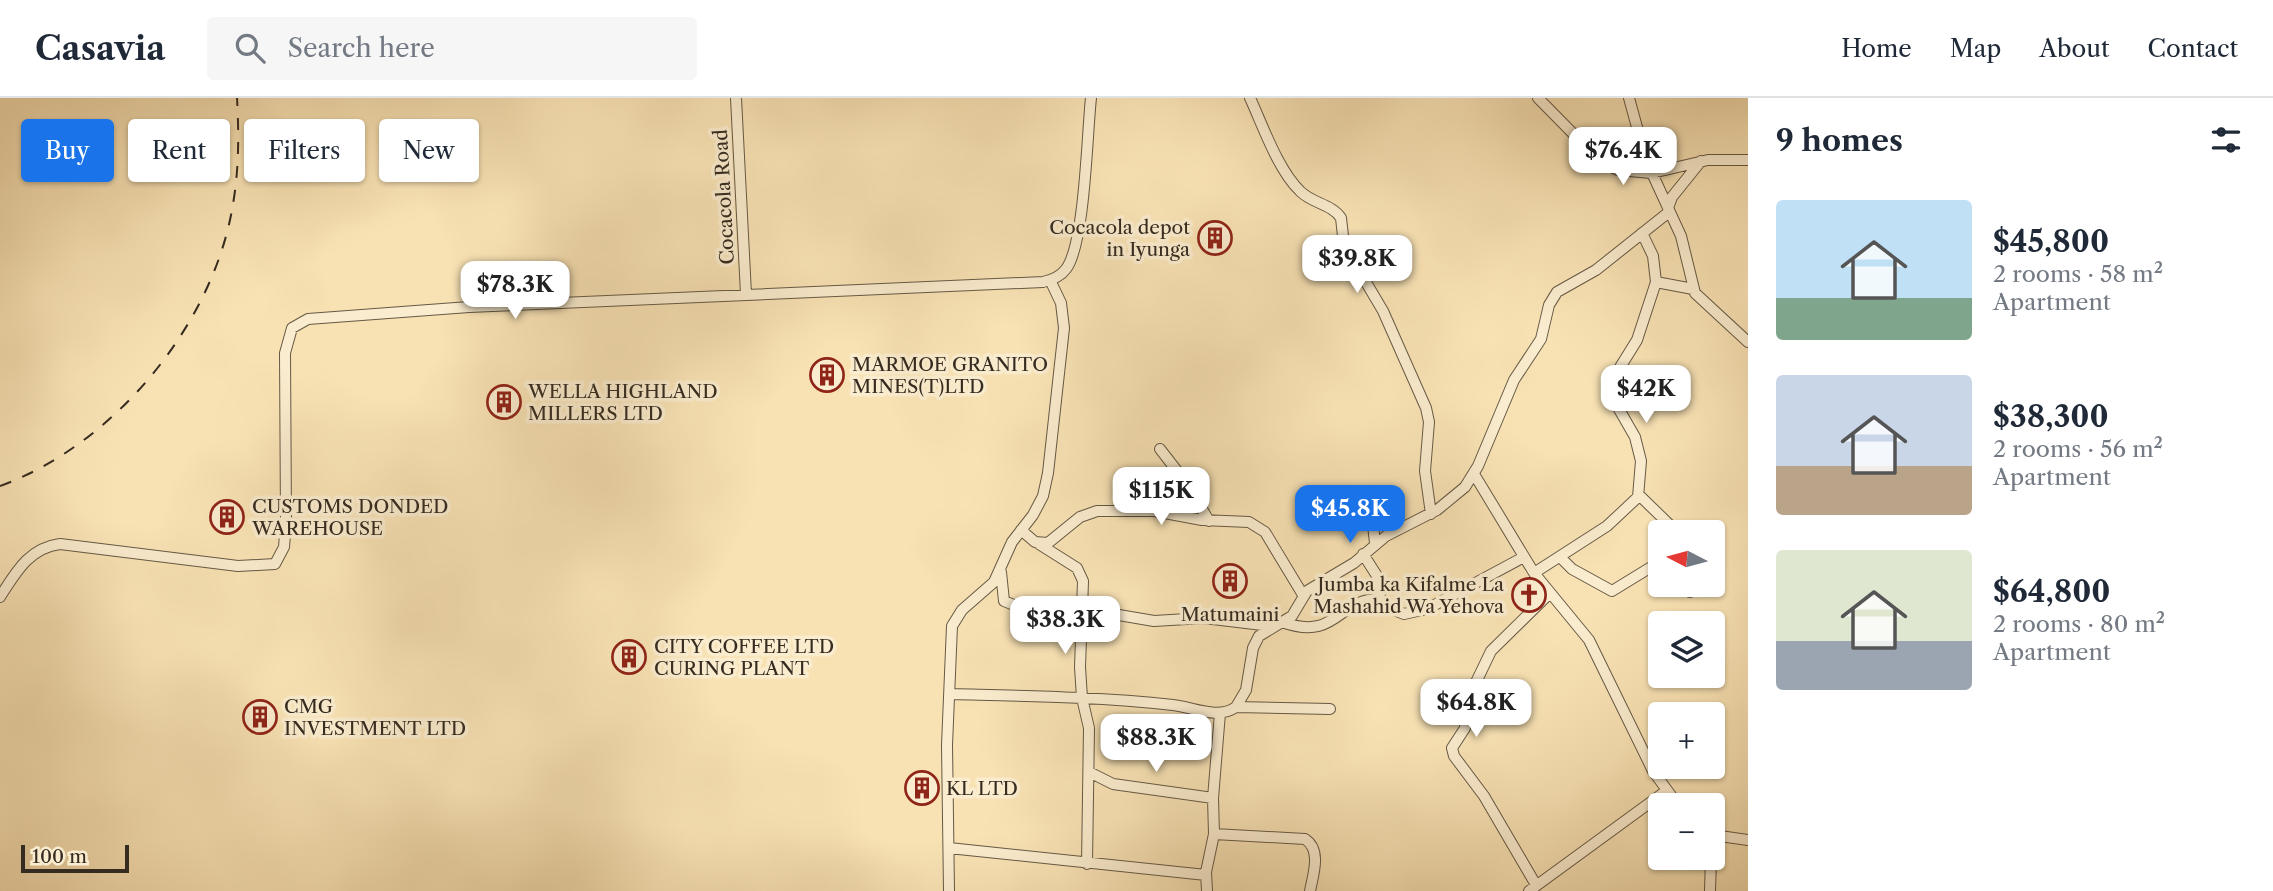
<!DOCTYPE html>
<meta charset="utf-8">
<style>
:root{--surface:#fff;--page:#f6f6f7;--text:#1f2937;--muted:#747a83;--line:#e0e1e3;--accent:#1a73e8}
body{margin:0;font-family:"Libre Caslon Text",serif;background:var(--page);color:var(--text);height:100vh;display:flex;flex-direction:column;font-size:26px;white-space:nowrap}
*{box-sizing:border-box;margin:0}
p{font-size:23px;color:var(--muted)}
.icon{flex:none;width:38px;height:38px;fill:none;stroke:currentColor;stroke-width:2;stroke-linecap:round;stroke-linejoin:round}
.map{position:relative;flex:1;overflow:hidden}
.panel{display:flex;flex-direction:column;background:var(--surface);width:525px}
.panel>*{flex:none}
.banner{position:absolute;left:21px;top:21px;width:665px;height:63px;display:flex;gap:14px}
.needle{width:46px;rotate:276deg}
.tools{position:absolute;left:1648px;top:422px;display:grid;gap:14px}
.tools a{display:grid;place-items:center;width:77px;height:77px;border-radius:7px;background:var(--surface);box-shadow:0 2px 5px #0004;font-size:35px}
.scale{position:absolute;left:21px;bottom:18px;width:108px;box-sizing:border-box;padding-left:7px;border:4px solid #352b20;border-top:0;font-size:19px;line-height:24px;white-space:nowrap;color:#352b20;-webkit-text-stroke:5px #faecce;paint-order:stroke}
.price{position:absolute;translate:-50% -60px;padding:0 16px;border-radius:14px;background:#fff;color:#222;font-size:23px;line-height:46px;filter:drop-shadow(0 2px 4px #0008)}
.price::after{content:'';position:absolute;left:50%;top:42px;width:21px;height:16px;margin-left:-10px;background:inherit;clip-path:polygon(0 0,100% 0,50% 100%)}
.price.selected{background:var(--accent);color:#fff}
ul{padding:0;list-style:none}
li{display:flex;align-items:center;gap:21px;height:175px;padding:0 28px}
li span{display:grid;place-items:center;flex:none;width:196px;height:140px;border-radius:7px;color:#555}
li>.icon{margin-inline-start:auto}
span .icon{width:84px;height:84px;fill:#fffc;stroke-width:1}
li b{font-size:30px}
h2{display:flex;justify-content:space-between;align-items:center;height:84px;padding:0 28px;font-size:30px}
.tag{padding:0 24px;border-radius:7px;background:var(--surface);box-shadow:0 2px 5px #0004;font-size:24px;line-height:63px}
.tag.selected{background:var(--accent);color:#fff}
header{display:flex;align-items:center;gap:42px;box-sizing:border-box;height:98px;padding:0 35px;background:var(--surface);border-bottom:2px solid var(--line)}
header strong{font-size:33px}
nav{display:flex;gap:38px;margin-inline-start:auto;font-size:24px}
.search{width:490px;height:63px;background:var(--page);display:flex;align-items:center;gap:18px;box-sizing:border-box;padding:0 24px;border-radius:7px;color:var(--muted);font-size:26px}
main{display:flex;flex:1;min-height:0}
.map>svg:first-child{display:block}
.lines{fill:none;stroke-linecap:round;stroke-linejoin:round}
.minor-casing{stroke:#665945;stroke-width:12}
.minor{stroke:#faecce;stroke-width:10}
.rail{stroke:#352b20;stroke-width:2;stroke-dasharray:12 12;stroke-linecap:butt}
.labels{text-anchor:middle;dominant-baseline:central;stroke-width:7;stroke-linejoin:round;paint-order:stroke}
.street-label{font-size:19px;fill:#352b20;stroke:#faecce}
.poi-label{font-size:19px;fill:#352b20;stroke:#faecce;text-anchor:start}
</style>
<header>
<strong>Casavia</strong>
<div class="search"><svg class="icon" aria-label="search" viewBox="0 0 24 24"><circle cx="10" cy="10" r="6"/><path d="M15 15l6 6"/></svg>Search here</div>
<nav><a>Home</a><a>Map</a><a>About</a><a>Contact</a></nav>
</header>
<main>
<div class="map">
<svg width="1748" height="793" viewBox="0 0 1748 793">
<rect width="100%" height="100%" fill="#f8e2b4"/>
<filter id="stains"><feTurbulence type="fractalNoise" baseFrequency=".00286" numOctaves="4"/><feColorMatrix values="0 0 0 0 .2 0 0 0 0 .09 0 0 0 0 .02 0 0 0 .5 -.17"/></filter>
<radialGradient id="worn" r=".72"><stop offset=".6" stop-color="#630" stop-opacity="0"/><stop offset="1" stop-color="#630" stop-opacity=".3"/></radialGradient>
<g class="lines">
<g class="minor-casing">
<path id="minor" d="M736 0 746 196
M1250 0C1263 28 1278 72 1300 93 1311 105 1332 106 1341 120L1344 147 1383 213 1426 310 1429 324 1425 373 1431 416
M1538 0 1601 64 1618 72 1652 75 1708 62H1748
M1629 0 1646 62 1681 138 1695 195 1748 244
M1668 110 1672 99 1701 63
M1656 184 1693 191
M1160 351 1188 387 1209 423
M1474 376 1534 475 1589 542 1653 673 1678 707
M1363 395 1372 418 1375 445
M1639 397 1677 434
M1021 432 1035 444 1048 445 1080 419 1097 413H1154L1202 422 1249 424 1265 434 1303 497
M1039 446 1077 470 1083 483 1080 569 1082 600 1089 630 1087 766
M1363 456 1379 481 1380 501 1389 510 1404 516 1427 511 1524 459
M1560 459 1572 471 1612 493 1661 463
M1001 474 1004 503 1019 509 1113 516 1154 523 1204 520 1271 528
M1534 475 1607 428 1638 399 1641 363 1635 339 1616 306 1613 292 1619 271 1637 242 1656 184 1653 158 1642 135
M1680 486 1690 494 1698 486
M0 499C16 474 29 450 60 446L238 468 275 466 284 449 286 424 285 255 292 230 308 221 469 209 1043 184C1052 182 1060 179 1066 171 1085 146 1087 35 1091 0
M1282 524C1338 544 1337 500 1380 501
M952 596C1026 598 1100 599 1173 607 1193 609 1218 622 1236 609L1246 592 1253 550 1259 538 1292 518 1307 493 1354 465 1386 438 1437 412 1465 389 1478 368 1514 282 1541 241 1549 207 1557 194 1596 172 1669 114
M1236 609 1330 611
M1089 674 1113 686 1213 700
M1214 736 1305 741C1322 752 1313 777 1310 793
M1713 737 1748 742
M949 750 1206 777
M1536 787 1484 698 1454 658 1452 650 1465 630 1467 603 1491 553 1549 496
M949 793 947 647 952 528 962 512 994 484 1012 444 1033 417 1043 398 1048 375 1064 230 1061 205 1050 182
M1207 793 1206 774 1214 736 1213 700 1220 615
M1529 793 1666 693
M1710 793 1711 760"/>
</g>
<use href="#minor" class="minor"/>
<path class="rail" d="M0 388C114 347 214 226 233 106 239 71 239 35 237 0"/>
</g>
<defs>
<g id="building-ring" transform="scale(1.75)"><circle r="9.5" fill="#faecce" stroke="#8f2418" stroke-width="1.5"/><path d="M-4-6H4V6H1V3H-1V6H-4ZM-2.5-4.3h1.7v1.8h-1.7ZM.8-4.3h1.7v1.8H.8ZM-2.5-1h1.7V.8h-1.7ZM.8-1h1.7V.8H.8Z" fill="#8f2418"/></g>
<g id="church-ring" transform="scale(1.75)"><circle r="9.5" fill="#faecce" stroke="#8f2418" stroke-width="1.5"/><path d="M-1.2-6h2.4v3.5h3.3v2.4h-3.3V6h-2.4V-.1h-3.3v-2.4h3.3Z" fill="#8f2418"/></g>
</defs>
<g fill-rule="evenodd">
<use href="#building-ring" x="1215" y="140"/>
<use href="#building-ring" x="827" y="277"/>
<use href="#building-ring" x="504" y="304"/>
<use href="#building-ring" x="227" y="419"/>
<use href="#building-ring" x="1230" y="483"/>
<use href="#church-ring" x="1529" y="497"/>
<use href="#building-ring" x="629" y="559"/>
<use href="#building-ring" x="260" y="619"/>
<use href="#building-ring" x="922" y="690"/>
</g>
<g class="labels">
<g class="street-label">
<text transform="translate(724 99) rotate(-93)">Cocacola Road</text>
</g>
<g class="poi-label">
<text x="1190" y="129" text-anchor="end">Cocacola depot<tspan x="1190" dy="22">in Iyunga</tspan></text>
<text x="852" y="266">MARMOE GRANITO<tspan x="852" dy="22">MINES(T)LTD</tspan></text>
<text x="528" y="293">WELLA HIGHLAND<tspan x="528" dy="22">MILLERS LTD</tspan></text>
<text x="252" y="408">CUSTOMS DONDED<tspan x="252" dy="22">WAREHOUSE</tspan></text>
<text x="1504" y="486" text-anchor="end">Jumba ka Kifalme La<tspan x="1504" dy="22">Mashahid Wa Yehova</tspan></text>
<text x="1230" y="516" text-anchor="middle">Matumaini</text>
<text x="654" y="548">CITY COFFEE LTD<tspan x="654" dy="22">CURING PLANT</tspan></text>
<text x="284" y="608">CMG<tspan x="284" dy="22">INVESTMENT LTD</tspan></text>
<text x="946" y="690">KL LTD</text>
</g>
</g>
<rect width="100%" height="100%" filter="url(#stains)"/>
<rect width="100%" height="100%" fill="url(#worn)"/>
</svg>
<div class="tools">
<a><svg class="needle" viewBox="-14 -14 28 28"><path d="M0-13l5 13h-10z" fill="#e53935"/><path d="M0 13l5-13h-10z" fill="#747a83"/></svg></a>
<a><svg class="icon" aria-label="layers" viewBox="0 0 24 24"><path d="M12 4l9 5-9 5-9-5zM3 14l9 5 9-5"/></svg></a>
<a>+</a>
<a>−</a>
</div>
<div class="scale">100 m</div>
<b class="price" style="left:1623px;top:89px">$76.4K</b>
<b class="price" style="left:1357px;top:197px">$39.8K</b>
<b class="price" style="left:515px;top:223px">$78.3K</b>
<b class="price" style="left:1646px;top:327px">$42K</b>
<b class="price" style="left:1161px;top:429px">$115K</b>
<b class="price selected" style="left:1350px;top:447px">$45.8K</b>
<b class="price" style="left:1065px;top:558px">$38.3K</b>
<b class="price" style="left:1476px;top:641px">$64.8K</b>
<b class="price" style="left:1156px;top:676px">$88.3K</b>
<div class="banner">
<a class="tag selected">Buy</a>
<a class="tag">Rent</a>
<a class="tag">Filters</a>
<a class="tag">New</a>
</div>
</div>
<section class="panel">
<h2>9 homes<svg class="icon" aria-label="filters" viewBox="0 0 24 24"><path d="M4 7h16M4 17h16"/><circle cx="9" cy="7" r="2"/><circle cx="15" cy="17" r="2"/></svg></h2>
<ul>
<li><span style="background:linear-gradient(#bfe0f5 70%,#7fa58c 0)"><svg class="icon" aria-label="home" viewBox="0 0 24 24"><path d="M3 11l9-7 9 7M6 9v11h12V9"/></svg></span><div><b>$45,800</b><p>2 rooms · 58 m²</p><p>Apartment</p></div></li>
<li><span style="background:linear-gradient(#c9d6e8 65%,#b9a48a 0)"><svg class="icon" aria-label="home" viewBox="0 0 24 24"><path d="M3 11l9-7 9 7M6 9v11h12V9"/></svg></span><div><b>$38,300</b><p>2 rooms · 56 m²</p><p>Apartment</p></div></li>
<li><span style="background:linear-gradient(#dfe7d0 65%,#9aa5b1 0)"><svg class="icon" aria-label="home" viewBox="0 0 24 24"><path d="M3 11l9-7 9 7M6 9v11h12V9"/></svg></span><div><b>$64,800</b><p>2 rooms · 80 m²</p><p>Apartment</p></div></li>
</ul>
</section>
</main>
